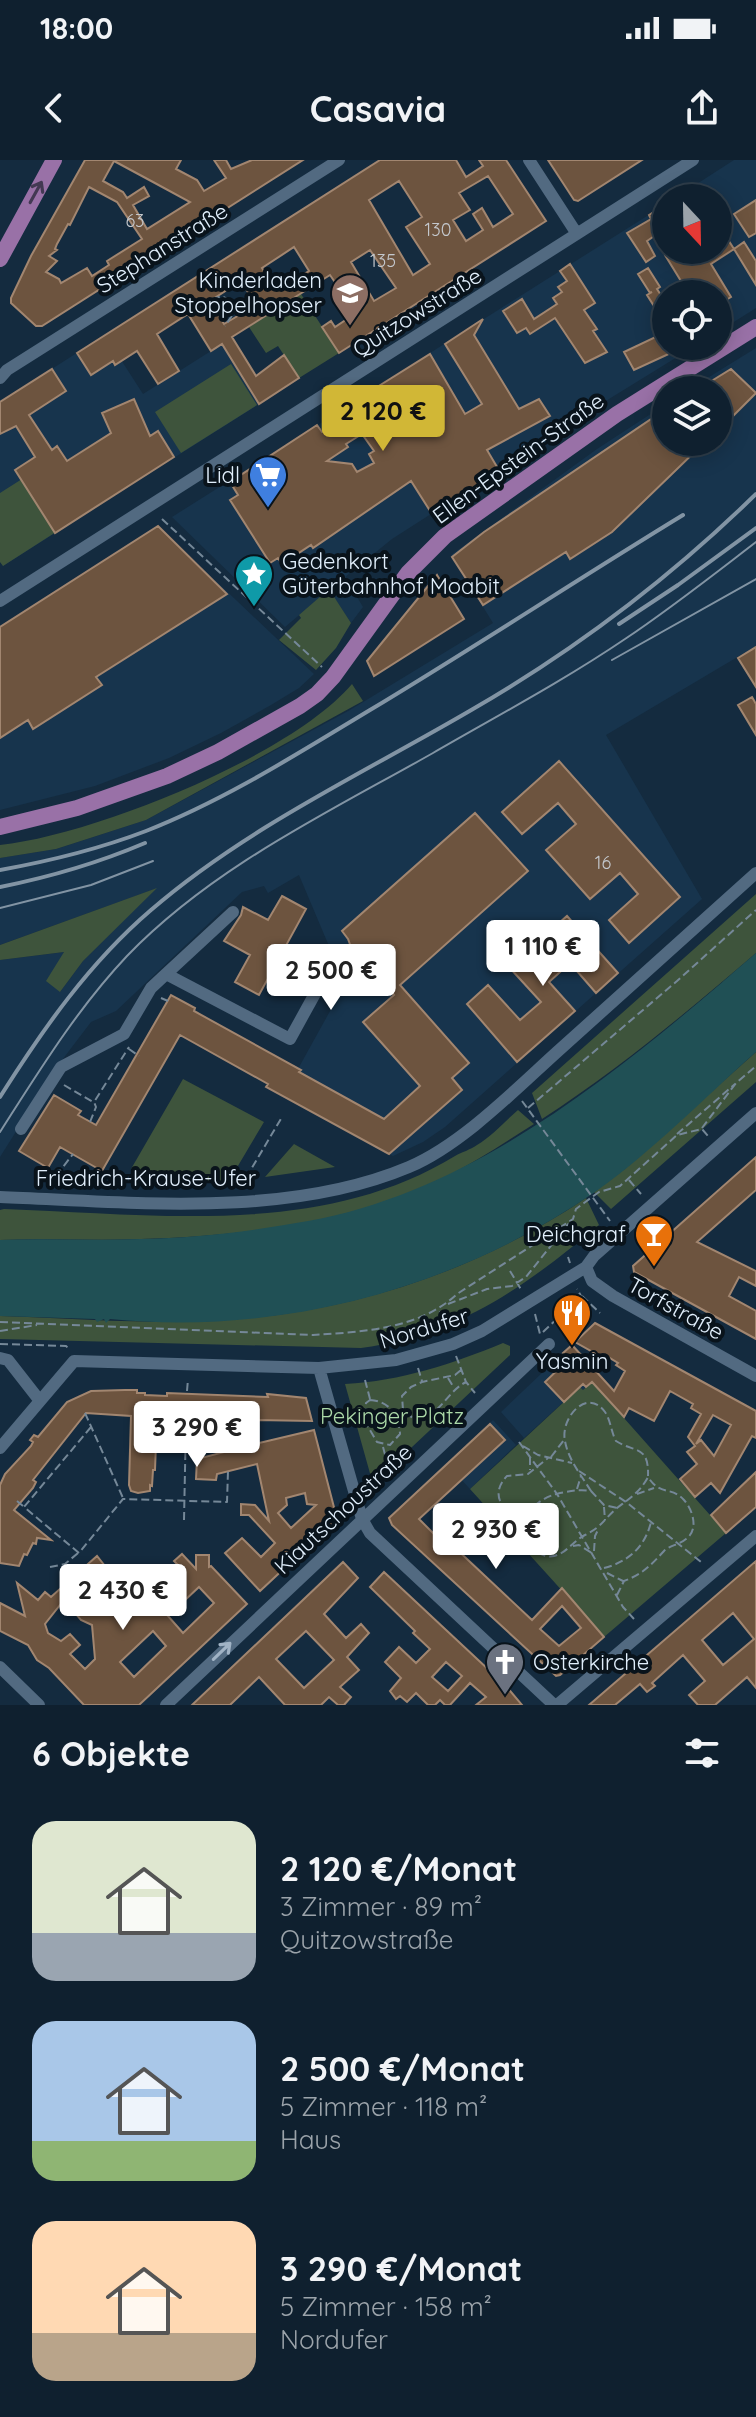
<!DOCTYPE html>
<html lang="de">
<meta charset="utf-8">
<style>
:root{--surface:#0f202f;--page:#182837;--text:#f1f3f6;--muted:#9ba3aa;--line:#2f3e4b;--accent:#d1b736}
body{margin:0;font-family:Quicksand,sans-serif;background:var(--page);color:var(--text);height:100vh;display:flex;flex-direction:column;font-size:30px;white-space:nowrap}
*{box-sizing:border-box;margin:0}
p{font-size:26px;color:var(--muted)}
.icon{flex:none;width:44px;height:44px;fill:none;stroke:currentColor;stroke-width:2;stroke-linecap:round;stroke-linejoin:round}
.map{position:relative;height:1545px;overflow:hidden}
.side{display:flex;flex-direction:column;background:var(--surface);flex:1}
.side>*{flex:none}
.needle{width:52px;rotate:158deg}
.controls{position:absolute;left:652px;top:24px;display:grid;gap:16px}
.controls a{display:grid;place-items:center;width:80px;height:80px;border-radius:50%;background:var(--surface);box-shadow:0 4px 20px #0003,0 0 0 2px var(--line);font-size:40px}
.price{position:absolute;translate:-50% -68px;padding:0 18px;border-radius:8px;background:#fff;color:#222;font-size:26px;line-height:52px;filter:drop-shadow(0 2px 4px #0008)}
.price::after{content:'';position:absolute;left:50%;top:48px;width:24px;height:18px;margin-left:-12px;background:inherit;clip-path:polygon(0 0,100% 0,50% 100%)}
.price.selected{background:var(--accent);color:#111}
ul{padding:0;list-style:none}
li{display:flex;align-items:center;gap:24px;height:200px;padding:0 32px}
li span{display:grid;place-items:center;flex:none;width:224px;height:160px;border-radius:24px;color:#555}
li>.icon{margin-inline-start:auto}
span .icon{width:96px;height:96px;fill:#fffc;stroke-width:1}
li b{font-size:34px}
h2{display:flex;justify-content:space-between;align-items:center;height:96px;padding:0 32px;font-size:34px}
.status{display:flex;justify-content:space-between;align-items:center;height:56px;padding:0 40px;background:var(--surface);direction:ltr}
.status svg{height:22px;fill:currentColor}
header{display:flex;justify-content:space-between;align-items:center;height:104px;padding:0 32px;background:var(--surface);font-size:36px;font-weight:700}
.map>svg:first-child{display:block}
.built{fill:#17344d}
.green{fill:#3e543c}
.water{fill:#205055}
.building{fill:#6d543f;stroke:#a28670;stroke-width:2;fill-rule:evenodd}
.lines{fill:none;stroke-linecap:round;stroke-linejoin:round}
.path{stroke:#758898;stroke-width:2;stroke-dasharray:8 4;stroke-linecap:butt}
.minor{stroke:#526a81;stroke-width:12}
.major{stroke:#9971a7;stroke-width:16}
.tram{stroke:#8294a4;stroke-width:2}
.rail{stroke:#8294a4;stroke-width:4}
.oneway{stroke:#433953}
.oneway2{stroke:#a1b3c5}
.labels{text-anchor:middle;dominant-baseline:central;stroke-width:8;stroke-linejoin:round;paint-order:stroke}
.number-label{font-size:18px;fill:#c4c8cd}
.street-label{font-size:22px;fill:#e1effc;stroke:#09131b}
.poi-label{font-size:22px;fill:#e1effc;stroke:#09131b;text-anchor:end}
.park-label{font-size:22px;fill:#acdaa9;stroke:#09131b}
</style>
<div class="status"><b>18:00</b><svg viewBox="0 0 49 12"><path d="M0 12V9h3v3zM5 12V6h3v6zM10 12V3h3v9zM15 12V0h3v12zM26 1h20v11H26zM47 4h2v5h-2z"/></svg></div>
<header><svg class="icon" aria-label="back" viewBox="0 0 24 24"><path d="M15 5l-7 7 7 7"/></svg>Casavia<svg class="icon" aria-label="share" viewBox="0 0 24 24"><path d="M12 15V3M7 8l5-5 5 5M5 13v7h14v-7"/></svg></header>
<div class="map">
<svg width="756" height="1545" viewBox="0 0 756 1545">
<rect width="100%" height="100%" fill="#142b3f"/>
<path class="built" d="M734 0H756V148L718 172V134H666V186H695L609 239 502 314 430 193 666 44V90H718V38H675Z
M105 175 143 234 222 184 259 244 3 406 0 402V242Z
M756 188V486L606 575 702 739 445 967 423 982 393 996 283 936 345 824 299 715 268 733 264 726 242 732 116 851 91 862 56 908 0 997V800L65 792 60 832 83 801 155 729 0 785V698L56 689 146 660 350 550 493 463 451 395 597 289 666 244V282H718V230H688Z
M359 239 431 354 392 379 345 417 363 447 351 463 329 430 285 467 172 357Z
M158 366 314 514 299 528 271 545 221 573 169 598 95 626 0 650V467Z
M563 1193 592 1222 583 1230 580 1227 524 1278 501 1252Z
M493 1260 516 1285 470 1329 447 1304Z"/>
<path class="green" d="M301 134 339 193 299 218 278 186 266 193 249 167Z
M231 204 257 245 181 293 155 252Z
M22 319 56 372 3 406 0 402V333Z
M329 429 351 463 336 488 316 510 279 480 301 458 299 455Z
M352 524 363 541 146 660 56 689 0 698V685C94 675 291 596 352 524Z
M157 728 83 801 60 832 46 821 64 792 0 800V785Z
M756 734V793C687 852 619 909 542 959L532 933Z
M756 892V922L611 1049 594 1032 626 1008Z
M183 919 264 962 229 1021 148 1020 131 1009Z
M518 950 534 964C504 983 476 1002 444 1018 353 1063 242 1076 141 1079 94 1081 47 1078 0 1080V1050L4 1049C154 1054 321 1078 455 996 462 992 470 990 477 985 492 976 505 961 518 950Z
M294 984 335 1007 265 1017Z
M586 1038 599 1065C526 1126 458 1175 361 1188L0 1179V1156C59 1158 118 1162 177 1162 323 1161 464 1120 586 1038Z
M503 1183 510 1186V1195L379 1318 371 1317 345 1224C401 1221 452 1204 503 1183Z
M592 1222 726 1373 604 1477 470 1329 580 1227 583 1230Z"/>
<path class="water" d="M756 793V892C703 939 653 991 595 1032 455 1129 280 1176 110 1159L106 1163 104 1159 97 1162 95 1159 0 1156V1080C47 1078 93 1081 140 1079 196 1078 253 1071 308 1061 480 1030 628 904 756 793Z"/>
<path class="building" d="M85 0H181L176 9 197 20 204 31 226 18 214 0H226L231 9 252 0H303L42 166H36L11 143V138L31 96ZM114 1 153 22 190 42 147 69 133 45 149 36 144 27 127 38 123 32 103 21ZM89 27 117 42 142 79 107 101 109 105 92 116 87 108 61 123 59 119 46 112 57 101 49 96 57 90 55 89 57 84 68 64 70 65Z
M380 0H456L466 17 483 6 479 0H506L546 61 339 193 322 167 331 161 335 167 356 153 330 115 232 177 256 216 284 195 299 218 259 244 222 184 211 191 188 154 157 174 179 211 158 224 137 191 115 205 113 201 91 215 77 193ZM488 16 513 54 493 67 482 48 473 54 483 70 466 81 453 60 470 50 459 33ZM399 21 422 57 406 67 430 104 413 115 369 40ZM294 87 309 111 277 130 262 108ZM370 90 396 128 374 141 351 102ZM241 121 256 145 224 164 210 141Z
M548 0H642L578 41 574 40Z
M756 40V73L749 77 734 54Z
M666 44V68L647 81 655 96 646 102 627 73 651 59 649 55Z
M718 64 734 89 711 104 731 137 718 145V134H689L665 95 674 90H718Z
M744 82 756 101V125L734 89Z
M570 104 595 143 584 150 597 169 593 171 607 192 585 203 555 158 530 174 526 168 517 173 503 151 522 139 534 159 557 144 553 138 562 132 558 127 567 121 560 111Z
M648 108 660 127 657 129 666 143V165L647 135 652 132 650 133 638 114Z
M483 159 474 175 519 249 539 239 550 256 487 290 500 312 432 354 411 321 313 388 311 385 282 404 278 398 270 403 230 340 238 335 230 322 317 265 322 272 354 252 350 244 430 194 465 254 482 244 445 184ZM362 274 374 291 369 294 374 303 357 312 352 304 327 301 348 287 346 284Z
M666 172V186H686L634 210 624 192Z
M52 209 66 231 29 255 52 290 57 286 67 301 111 273 102 253 134 239 150 276 158 271 174 297 55 373 15 310 35 297 16 266 0 274V242Z
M731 209 756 233 718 271V230H697Z
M666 249V282H705L612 372 570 399 566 392 483 445 452 397 484 372Z
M158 366 227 434 96 517 102 525 33 569 28 560 0 578V467Z
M437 415 464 459 374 516 367 501Z
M756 487V527L738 498Z
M752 537 756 544V575L738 545Z
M559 601 680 737 629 783 609 760 638 734 620 713 590 739 546 690 576 664 558 643 522 674 502 652Z
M475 653 528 711 400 825 469 903 452 918 462 930 389 994 266 927 268 924 180 875 102 1011 60 987 48 1008 19 991 54 935 81 951 78 955 96 965 171 835 195 848 194 851 301 910 299 912 384 959 420 926 363 862 394 835 351 787 348 779 342 771Z
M282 736 306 749 259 835 235 822 250 795 224 781 241 755 243 747 268 760Z
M567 756 618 813 596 833 570 803 549 822 575 851 517 902 467 844 488 825 520 860 541 842 509 807Z
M756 997V1030L697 1082 756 1111V1126L739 1117 729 1136 756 1151V1179L634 1112 633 1106Z
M595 1163 756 1251V1278L752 1276 720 1333 711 1323 695 1337 680 1319 697 1304 687 1292 695 1286 688 1277 701 1254 691 1248 693 1244 670 1231 654 1261 629 1248 624 1257 592 1222 586 1227 583 1224 564 1242 545 1222 569 1199 563 1193 572 1185 614 1231 625 1211 616 1205 618 1203 603 1194 600 1196 575 1182ZM713 1255 731 1265 714 1296 701 1280 696 1284Z
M125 1230H137V1233H145V1235L167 1236V1233L268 1237 267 1234 306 1238 312 1261 256 1260 255 1284 314 1270 337 1359 260 1431 225 1393 242 1378 261 1397 275 1383 249 1355H241V1344L255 1345 269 1361 257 1304 217 1314 216 1320 196 1319 197 1299 232 1290 235 1262 157 1258 155 1310H153L152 1326 150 1325V1331L138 1333 131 1331 129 1325 131 1256 86 1253 33 1320 36 1322 33 1328 14 1350 51 1380 37 1378 36 1384 33 1383 27 1395 24 1394 19 1406 0 1403V1325L5 1314 31 1286 33 1282 30 1280 34 1275 38 1277 67 1242 91 1231ZM305 1333 307 1344 316 1345 291 1368 278 1353 287 1345 286 1338Z
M490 1264 505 1280 419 1359 433 1373 436 1370 532 1460 562 1428 604 1477 560 1515 556 1516 392 1365 389 1358ZM562 1446 581 1468 559 1486 540 1469Z
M756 1312V1347L726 1373 711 1355Z
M182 1394 196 1409V1395H209V1407L211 1406 247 1444 139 1545H84L49 1508 37 1500 28 1485 0 1471V1443L25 1456 17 1423 38 1440 45 1432 51 1437 97 1396 105 1406 81 1426 102 1449 121 1432 129 1441 141 1431 151 1442 184 1411 174 1401ZM199 1427 214 1443 183 1473 168 1456ZM64 1440 81 1460 92 1465 95 1499 85 1509 70 1494 80 1485 70 1474 61 1481 48 1473 45 1464ZM153 1471 166 1486 134 1517 120 1502Z
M756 1401V1528L747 1517 715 1545H698L689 1535 705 1521 683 1495 652 1523 655 1526 647 1532 640 1524 615 1545H589ZM733 1453 754 1479 723 1505 702 1480Z
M343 1402 358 1418 324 1454 346 1478 361 1464 369 1473 347 1497 359 1510 340 1527 351 1537 344 1545H338L329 1537 321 1545H285L259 1517 230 1545H192ZM306 1471 334 1500 304 1528 276 1499Z
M384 1412 506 1526 522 1545H476L486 1537 470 1523 450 1545H445L440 1540 435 1545H428L416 1533 407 1542 400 1536 396 1539 390 1531 401 1518 385 1502 399 1487 416 1503 430 1489 413 1473 415 1471 370 1427ZM446 1502 462 1516 448 1531 432 1517Z"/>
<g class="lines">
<path class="path" d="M212 139 222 136 231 141 233 154 225 166
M162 359 322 507
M161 838 168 841
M129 889 139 896
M64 925 93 942
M522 941 610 1061
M528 948 677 821 756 750
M90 962 96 947 94 942 129 887
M702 968 736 923 756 906
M677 974 735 924
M629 1020 641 1034
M49 1025 73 994
M240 1028 282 957
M568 1097 570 1103
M510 1111 522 1131
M582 1136 600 1153
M448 1144 487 1129 512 1126 526 1117 569 1063
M440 1151 448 1171
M535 1154 540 1174
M0 1162 313 1175C362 1172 420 1169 457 1134L573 1059 576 1049 584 1043 599 1032 620 1026 677 975 702 969 708 976
M0 1171 37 1165
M543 1172 581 1136 577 1129
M0 1184 66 1186 70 1190
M456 1196 466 1222 475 1233
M418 1208 422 1221
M461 1210 455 1215 422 1222 411 1227 402 1236 403 1250 414 1259C439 1259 446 1232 466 1222
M448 1218 454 1228
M365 1220 370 1239
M187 1231 188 1219
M370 1240C389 1241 399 1255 400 1274L390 1285 377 1282 364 1260 366 1243Z
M440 1250 447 1258
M85 1253 123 1338
M350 1262 363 1260
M91 1267 24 1347 79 1393 123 1339 227 1342 228 1311
M189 1268 223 1269V1290
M519 1282 557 1334 623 1447 634 1459
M523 1286 538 1295 572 1303
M383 1287 390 1313
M530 1297V1310
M551 1297 564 1280
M579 1311 626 1342 701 1402
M577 1329 581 1316
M591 1331C581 1315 568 1299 565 1281 560 1258 587 1227 605 1252 611 1261 611 1272 616 1281 635 1293 649 1285 648 1316
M637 1334 654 1328
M17 1341 23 1346
M604 1347 605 1360
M530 1349 515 1354C497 1347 493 1330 507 1316L528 1314 548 1298
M184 1360 186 1261
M573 1386 579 1385 592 1393
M594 1391 595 1376 598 1370
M50 1407 65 1404 78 1393
M604 1408C628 1402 645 1387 651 1362
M607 1413 623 1421
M617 1435 624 1421C643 1414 651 1405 664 1391 670 1385 679 1385 686 1379 699 1370 693 1350 684 1340 670 1325 661 1337 648 1317 640 1332 630 1338 617 1348 603 1360 603 1366 585 1375 573 1381 567 1393 554 1396 527 1402 505 1346 560 1333 571 1331 580 1329 591 1331L604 1345 617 1348"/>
<path class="minor" d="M529 0 577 74
M0 218 7 210 339 0
M0 441 693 0
M166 814 233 752
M21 969 61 907 124 874 151 828 166 814 290 879 317 830
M0 1037C131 1042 286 1059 409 1007 461 985 515 930 557 892 623 832 690 773 756 713
M586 1107 592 1121 613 1136 756 1216
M0 1198 8 1200 40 1241
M319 1208 362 1359 370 1373 554 1545
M0 1288 74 1201 319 1208 396 1200 453 1184 482 1171 586 1107 594 1096 756 953
M0 1507 39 1545
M166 1545 549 1184
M557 1545 756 1376"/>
<path class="major" d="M0 99 54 0
M0 667 77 648 167 616 218 592 300 546 317 534 333 517 408 413 445 376 617 254 756 167"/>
<path class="tram" d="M612 500 756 419
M0 748 91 725 153 701
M0 972C39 911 77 849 127 796 213 707 327 653 433 593 497 556 563 521 625 479 670 449 713 415 756 382"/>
<path class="rail" d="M619 464 678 425 756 368
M0 710C50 701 99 689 146 671 225 640 297 594 370 550 475 487 578 419 683 355
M0 727C50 717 98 703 145 683
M0 937C43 869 89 803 151 750 247 667 364 613 473 549 575 490 671 417 756 334"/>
</g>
<defs><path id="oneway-shaft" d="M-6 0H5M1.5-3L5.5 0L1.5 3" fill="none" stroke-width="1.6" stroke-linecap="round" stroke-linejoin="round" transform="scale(2)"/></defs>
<use class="oneway" href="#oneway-shaft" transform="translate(36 32) rotate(-61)"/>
<use class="oneway2" href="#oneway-shaft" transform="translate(222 1491) rotate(-44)"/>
<defs>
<g id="school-pin" transform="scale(2)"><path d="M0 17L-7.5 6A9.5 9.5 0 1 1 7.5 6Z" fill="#8d6e63" stroke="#09131b"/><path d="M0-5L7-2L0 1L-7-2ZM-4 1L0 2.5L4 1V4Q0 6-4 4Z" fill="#fff"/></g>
<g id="supermarket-pin" transform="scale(2)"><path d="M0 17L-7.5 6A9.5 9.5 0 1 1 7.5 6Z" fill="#3f7fe0" stroke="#09131b"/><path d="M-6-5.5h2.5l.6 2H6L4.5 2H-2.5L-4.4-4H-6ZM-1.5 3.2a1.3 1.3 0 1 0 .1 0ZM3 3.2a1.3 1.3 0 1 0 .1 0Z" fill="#fff"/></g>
<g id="sight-pin" transform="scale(2)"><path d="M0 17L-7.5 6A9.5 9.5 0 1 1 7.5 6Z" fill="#0f9aa8" stroke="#09131b"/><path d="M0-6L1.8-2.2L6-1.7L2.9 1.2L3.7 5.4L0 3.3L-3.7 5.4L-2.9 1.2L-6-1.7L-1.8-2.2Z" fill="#fff"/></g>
<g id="bar-pin" transform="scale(2)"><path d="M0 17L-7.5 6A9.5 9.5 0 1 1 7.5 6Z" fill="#e8710a" stroke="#09131b"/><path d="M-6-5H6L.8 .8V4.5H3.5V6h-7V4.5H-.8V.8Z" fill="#fff"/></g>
<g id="restaurant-pin" transform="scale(2)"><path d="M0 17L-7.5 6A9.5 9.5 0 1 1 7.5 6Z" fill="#e8710a" stroke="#09131b"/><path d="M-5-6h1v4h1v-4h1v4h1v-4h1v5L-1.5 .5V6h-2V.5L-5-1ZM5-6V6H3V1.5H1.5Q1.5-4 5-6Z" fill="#fff"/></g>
<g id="church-pin" transform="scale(2)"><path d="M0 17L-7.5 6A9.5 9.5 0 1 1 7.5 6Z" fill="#6b7280" stroke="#09131b"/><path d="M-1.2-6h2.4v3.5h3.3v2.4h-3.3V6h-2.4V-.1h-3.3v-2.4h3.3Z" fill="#fff"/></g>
</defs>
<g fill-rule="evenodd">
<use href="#school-pin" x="350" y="133"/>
<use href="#supermarket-pin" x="268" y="315"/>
<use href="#sight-pin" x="254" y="414"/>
<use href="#bar-pin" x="654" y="1074"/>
<use href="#restaurant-pin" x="572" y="1153"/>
<use href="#church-pin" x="505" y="1502"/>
</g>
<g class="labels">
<g class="number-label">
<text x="135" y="60">63</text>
<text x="438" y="69">130</text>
<text x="383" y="100">135</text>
<text x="603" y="702">16</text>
</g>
<g class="street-label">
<text transform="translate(162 88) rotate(-32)">Stephanstraße</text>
<text transform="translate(417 152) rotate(-32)">Quitzowstraße</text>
<text transform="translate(518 298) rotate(-36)">Ellen-Epstein-Straße</text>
<text x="146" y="1018">Friedrich-Krause-Ufer</text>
<text transform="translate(676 1148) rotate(29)">Torfstraße</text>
<text transform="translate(424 1168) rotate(-17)">Nordufer</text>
<text transform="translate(343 1349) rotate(-43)">Kiautschoustraße</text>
</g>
<g class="poi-label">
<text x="322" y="120">Kinderladen<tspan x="322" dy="25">Stoppelhopser</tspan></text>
<text x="240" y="315">Lidl</text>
<text x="282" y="401" text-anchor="start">Gedenkort<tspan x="282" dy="25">Güterbahnhof Moabit</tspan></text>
<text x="626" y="1074">Deichgraf</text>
<text x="572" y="1201" text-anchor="middle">Yasmin</text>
<text x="533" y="1502" text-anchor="start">Osterkirche</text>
</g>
<g class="park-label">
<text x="392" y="1256">Pekinger Platz</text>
</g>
</g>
</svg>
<div class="controls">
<a><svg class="needle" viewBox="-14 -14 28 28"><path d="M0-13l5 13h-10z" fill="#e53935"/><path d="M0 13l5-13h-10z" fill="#9ba3aa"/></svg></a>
<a><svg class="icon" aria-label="locate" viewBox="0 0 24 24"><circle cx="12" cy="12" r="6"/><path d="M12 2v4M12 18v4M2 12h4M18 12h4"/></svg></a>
<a><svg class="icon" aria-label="layers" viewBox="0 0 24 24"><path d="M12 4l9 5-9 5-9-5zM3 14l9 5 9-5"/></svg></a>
</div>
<b class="price selected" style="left:383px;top:293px">2 120 €</b>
<b class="price" style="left:543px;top:828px">1 110 €</b>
<b class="price" style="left:331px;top:852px">2 500 €</b>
<b class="price" style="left:197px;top:1309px">3 290 €</b>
<b class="price" style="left:496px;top:1411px">2 930 €</b>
<b class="price" style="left:123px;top:1472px">2 430 €</b>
</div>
<section class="side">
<h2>6 Objekte<svg class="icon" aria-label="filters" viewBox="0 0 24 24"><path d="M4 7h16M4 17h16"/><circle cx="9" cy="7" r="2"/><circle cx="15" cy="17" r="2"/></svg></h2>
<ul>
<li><span style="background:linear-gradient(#dfe7d0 70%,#9aa5b1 0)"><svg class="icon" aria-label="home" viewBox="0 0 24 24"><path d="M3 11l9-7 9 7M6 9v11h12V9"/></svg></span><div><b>2 120 €/Monat</b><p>3 Zimmer · 89 m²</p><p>Quitzowstraße</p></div></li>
<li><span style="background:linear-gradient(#a9c7e8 75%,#8fb573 0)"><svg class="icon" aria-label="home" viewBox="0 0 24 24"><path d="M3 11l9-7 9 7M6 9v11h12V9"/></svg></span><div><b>2 500 €/Monat</b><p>5 Zimmer · 118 m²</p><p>Haus</p></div></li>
<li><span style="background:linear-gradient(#ffd9b3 70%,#b9a48a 0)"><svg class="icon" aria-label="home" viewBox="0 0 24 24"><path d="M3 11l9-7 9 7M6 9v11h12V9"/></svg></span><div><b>3 290 €/Monat</b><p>5 Zimmer · 158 m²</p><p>Nordufer</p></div></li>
</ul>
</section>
